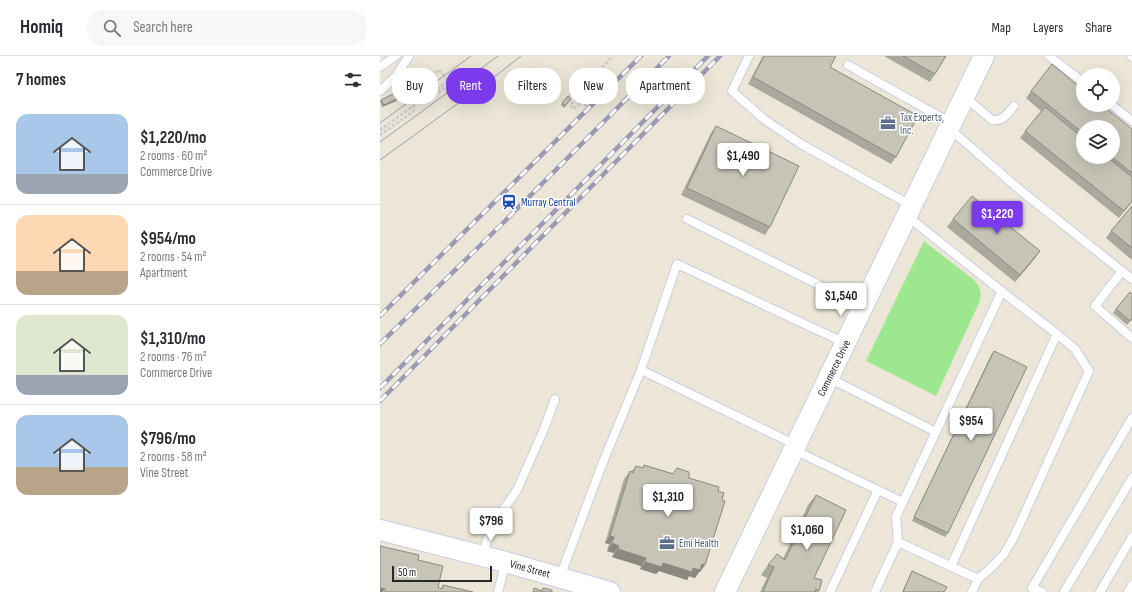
<!DOCTYPE html>
<meta charset="utf-8">
<style>
:root{--surface:#fff;--page:#f7f7f7;--text:#2b2b33;--muted:#7c7c81;--line:#e1e1e2;--accent:#7c3aed}
body{margin:0;font-family:"Sofia Sans Condensed",sans-serif;background:var(--page);color:var(--text);height:100vh;display:flex;flex-direction:column;font-size:15px;white-space:nowrap}
*{box-sizing:border-box;margin:0}
p{font-size:13px;color:var(--muted)}
.icon{flex:none;width:22px;height:22px;fill:none;stroke:currentColor;stroke-width:2;stroke-linecap:round;stroke-linejoin:round}
.map{position:relative;flex:1;overflow:hidden}
.side{display:flex;flex-direction:column;background:var(--surface);width:380px}
.side>*{flex:none}
.top-card{position:absolute;left:12px;top:12px;width:380px;height:36px;display:flex;gap:8px}
.fabs{position:absolute;left:696px;top:12px;display:grid;gap:8px}
.fabs a{display:grid;place-items:center;width:44px;height:44px;border-radius:50%;background:var(--surface);box-shadow:0 4px 16px #0002;font-size:20px}
.scale{position:absolute;left:12px;bottom:10px;width:100px;box-sizing:border-box;padding-left:4px;border:2px solid #272727;border-top:0;font-size:11px;line-height:14px;white-space:nowrap;color:#272727;-webkit-text-stroke:3px #fff;paint-order:stroke}
.price{position:absolute;translate:-50% -34px;padding:0 9px;border-radius:4px;background:#fff;color:#222;font-size:13px;line-height:26px;filter:drop-shadow(0 1px 2px #0008)}
.price::after{content:'';position:absolute;left:50%;top:24px;width:12px;height:9px;margin-left:-6px;background:inherit;clip-path:polygon(0 0,100% 0,50% 100%)}
.price.active{background:var(--accent);color:#fff}
ul{padding:0;list-style:none}
li{display:flex;align-items:center;gap:12px;height:100px;padding:0 16px}
li+li{border-top:1px solid var(--line)}
li span{display:grid;place-items:center;flex:none;width:112px;height:80px;border-radius:12px;color:#555}
li>.icon{margin-inline-start:auto}
span .icon{width:48px;height:48px;fill:#fffc;stroke-width:1}
li b{font-size:17px}
h2{display:flex;justify-content:space-between;align-items:center;height:48px;padding:0 16px;font-size:17px}
.pill{padding:0 14px;border-radius:16px;background:var(--surface);box-shadow:0 4px 16px #0002;font-size:14px;line-height:36px}
.pill.active{background:var(--accent);color:#fff}
header{display:flex;align-items:center;gap:24px;box-sizing:border-box;height:56px;padding:0 20px;background:var(--surface);border-bottom:1px solid var(--line)}
header strong{font-size:19px}
nav{display:flex;gap:22px;margin-inline-start:auto;font-size:14px}
.search{width:280px;height:36px;background:var(--page);display:flex;align-items:center;gap:10px;box-sizing:border-box;padding:0 14px;border-radius:16px;color:var(--muted);font-size:15px}
main{display:flex;flex:1;min-height:0}
.map>svg:first-child{display:block}
.green{fill:#9de78e}
.lines{fill:none;stroke-linecap:round;stroke-linejoin:round}
.service-casing{stroke:#cccce2;stroke-width:10}
.tertiary-casing{stroke:#cccce2;stroke-width:22}
.path{stroke:#cbcbcb;stroke-width:2.5;stroke-dasharray:3 2;stroke-linecap:butt}
.service{stroke:#fff;stroke-width:8}
.tertiary{stroke:#fff;stroke-width:20}
.tram{stroke:#9b9ab3;stroke-width:1}
.rail-casing{stroke:#9b9ab3;stroke-width:4.5}
.rail{stroke:#fff;stroke-width:3;stroke-dasharray:9;stroke-linecap:butt}
.wall{fill:#aaa89d;fill-rule:evenodd}
.shaded-wall{fill:#8b8880}
.building{fill:#c6c3b7;stroke:#8b8880}
.labels{text-anchor:middle;dominant-baseline:central;stroke-width:3;stroke-linejoin:round;paint-order:stroke}
.service-label{font-size:11px;fill:#4e5e75;stroke:#fff;text-anchor:start}
.transit-label{font-size:11px;fill:#164399;stroke:#fff;text-anchor:start}
.street-label{font-size:11px;fill:#272727;stroke:#fff}
</style>
<header>
<strong>Homiq</strong>
<div class="search"><svg class="icon" aria-label="search" viewBox="0 0 24 24"><circle cx="10" cy="10" r="6"/><path d="M15 15l6 6"/></svg>Search here</div>
<nav><a>Map</a><a>Layers</a><a>Share</a></nav>
</header>
<main>
<section class="side">
<h2>7 homes<svg class="icon" aria-label="filters" viewBox="0 0 24 24"><path d="M4 7h16M4 17h16"/><circle cx="9" cy="7" r="2"/><circle cx="15" cy="17" r="2"/></svg></h2>
<ul>
<li><span style="background:linear-gradient(#a9c7e8 75%,#9aa5b1 0)"><svg class="icon" aria-label="home" viewBox="0 0 24 24"><path d="M3 11l9-7 9 7M6 9v11h12V9"/></svg></span><div><b>$1,220/mo</b><p>2 rooms · 60 m²</p><p>Commerce Drive</p></div></li>
<li><span style="background:linear-gradient(#ffd9b3 70%,#b9a48a 0)"><svg class="icon" aria-label="home" viewBox="0 0 24 24"><path d="M3 11l9-7 9 7M6 9v11h12V9"/></svg></span><div><b>$954/mo</b><p>2 rooms · 54 m²</p><p>Apartment</p></div></li>
<li><span style="background:linear-gradient(#dfe7d0 75%,#9aa5b1 0)"><svg class="icon" aria-label="home" viewBox="0 0 24 24"><path d="M3 11l9-7 9 7M6 9v11h12V9"/></svg></span><div><b>$1,310/mo</b><p>2 rooms · 76 m²</p><p>Commerce Drive</p></div></li>
<li><span style="background:linear-gradient(#a9c7e8 65%,#b9a48a 0)"><svg class="icon" aria-label="home" viewBox="0 0 24 24"><path d="M3 11l9-7 9 7M6 9v11h12V9"/></svg></span><div><b>$796/mo</b><p>2 rooms · 58 m²</p><p>Vine Street</p></div></li>
</ul>
</section>
<div class="map">
<svg width="752" height="536" viewBox="0 0 752 536">
<rect width="100%" height="100%" fill="#ebe6d7"/>
<path class="green" d="M544 185 594 224C601 232 602 237 599 247L556 340 486 305Z"/>
<g class="lines">
<g class="service-casing">
<path id="service" d="M369 0 352 35 385 64 421 88 532 150
M669 0 703 26
M751 0 752 1
M468 9 571 67
M0 11 16 0
M0 35 15 21 29 0
M585 41 612 64C623 66 628 57 634 50
M732 49 752 65
M570 73 640 134 752 223
M527 160 638 248 677 278 695 293 709 315 634 481 624 498 611 512 598 523 592 536
M307 163 483 251
M742 215 715 250 752 282
M261 314 297 208 465 287
M449 322 556 376
M414 394 523 446
M518 486 516 461 622 235
M102 500 111 472 137 434 164 373 175 343
M571 510 677 278
M180 521 223 406 261 314 416 389
M118 536 126 506
M450 536 498 434
M495 536 518 486 598 523
M662 536 652 532 752 362
M684 536 752 422
M720 536 752 481
M748 536 752 529"/>
</g>
<g class="tertiary-casing">
<path id="tertiary" d="M0 474 126 506 230 536
M345 536 604 0"/>
</g>
<path class="path" d="M189 39 194 40 197 43 205 34 209 38 202 45
M194 40 233 0
M197 43 190 49 194 53 202 45 210 54
M46 45 67 30
M0 74 68 25 59 14 27 36 14 41
M0 79 34 55 31 51"/>
<use href="#service" class="service"/>
<use href="#tertiary" class="tertiary"/>
<path class="tram" d="M0 67 91 0
M0 86 118 0
M0 104 113 22 141 0"/>
<g class="rail-casing">
<path id="rail" d="M0 260 261 0
M0 288 125 165 289 0
M0 332 328 0
M0 345 340 0"/>
</g>
<use href="#rail" class="rail"/>
</g>
<path class="wall" d="M383 0H456L450 11 516 101 511 108 368 28Z
M504 0H566L555 18 550 26Z
M651 35 752 73V146L739 162 640 82 661 55 646 42ZM703 71 733 101H703Z
M17 43 16 45 2 51 0 46 1 44Z
M191 43 184 52 181 49 182 47Z
M336 70 390 171 385 179 301 139 331 77Z
M752 150V204L726 182 731 175Z
M573 163 660 195 655 202 635 226 567 171Z
M752 238V263L747 269 733 257 736 253Z
M614 295 568 477 565 481 532 465 611 299Z
M264 409 309 422 320 516H319L315 522 309 520 307 524 279 515 276 518 260 513 261 510 232 501 234 497 227 495 229 488 225 487 244 423 250 415 251 416 256 410 262 412Z
M436 439 434 522 439 535 438 536H380L387 522 381 519 388 509 403 503 428 449Z
M532 515 564 536H522L530 519Z"/>
<path class="shaded-wall" d="M17 43 16 45 2 51 4 49Z
M660 195 655 202 635 226 640 219Z
M230 480 234 481 229 488 225 487Z
M232 487 239 490 234 497 227 495Z
M238 493 266 502 261 510 232 501Z
M265 506 283 507 313 512 322 508 325 509 320 516H319L315 522 309 520 307 524 279 515 276 518 260 513Z
M0 532 5 533 3 536H0Z"/>
<path class="building" d="M384 0H456L450 11 538 60 516 101 373 21Z
M523 0H566L555 18Z
M672 8 703 34V49H722L752 73V117L732 101H733V71H703V77L651 35Z
M15 37 17 43 4 49 1 44Z
M188 40 191 43 185 50 182 47Z
M665 51 703 82V101H727L752 121V145L744 155 645 75Z
M336 70 419 110 390 171 307 132Z
M592 140 660 195 640 219 573 163Z
M752 150V192L731 175Z
M750 236 752 238V262L750 265 736 253Z
M614 295 647 311 568 477 534 461Z
M264 409 293 418 297 412 309 416V422L339 431 338 435 344 437 342 444 345 445 325 509 322 508 320 514 313 512 312 516 283 507 282 511 265 506 266 502 238 493 239 490 232 487 234 481 230 480 250 415 253 417 256 410 263 412Z
M436 439 466 454 434 522 442 524 439 535 436 533 435 536H385L383 535 394 511 388 509 397 498 405 504Z
M0 490 39 499 38 504 63 510 58 531 62 533 63 529 93 536H5V533L0 532Z
M532 515 567 531 564 536H523Z
M154 532 162 535 163 532 172 534V536H153Z"/>
<defs>
<g id="office-bare" transform="scale(1.2)"><path d="M-6-3h4V-5.5h4V-3h4V5H-6ZM-1-4.5V-3h2v-1.5ZM-6 0V1H6V0Z" fill="#5c6f8a" stroke="#fff" stroke-width="2.5" paint-order="stroke"/></g>
<g id="station-bare" transform="scale(1.2)"><path d="M-3-6H3Q5-6 5-4V2Q5 4 3 4L4.5 6H3L1.5 4h-3L-3 6H-4.5L-3 4Q-5 4-5 2V-4Q-5-6-3-6ZM-3.5-4v3h7v-3ZM-3.5 1v1.5H-2V1ZM2 1v1.5H3.5V1Z" fill="#1a4fb4" stroke="#fff" stroke-width="2.5" paint-order="stroke"/></g>
</defs>
<g fill-rule="evenodd">
<use href="#office-bare" x="508" y="67"/>
<use href="#station-bare" x="129" y="146"/>
<use href="#office-bare" x="287" y="487"/>
</g>
<g class="labels">
<g class="service-label">
<text x="520" y="61">Tax Experts,<tspan x="520" dy="13">Inc.</tspan></text>
<text x="299" y="487">Emi Health</text>
</g>
<g class="transit-label">
<text x="141" y="146">Murray Central</text>
</g>
<g class="street-label">
<text transform="translate(454 312) rotate(-64)">Commerce Drive</text>
<text transform="translate(150 513) rotate(15)">Vine Street</text>
</g>
</g>
</svg>
<div class="fabs">
<a><svg class="icon" aria-label="locate" viewBox="0 0 24 24"><circle cx="12" cy="12" r="6"/><path d="M12 2v4M12 18v4M2 12h4M18 12h4"/></svg></a>
<a><svg class="icon" aria-label="layers" viewBox="0 0 24 24"><path d="M12 4l9 5-9 5-9-5zM3 14l9 5 9-5"/></svg></a>
</div>
<div class="scale">50 m</div>
<b class="price" style="left:363px;top:121px">$1,490</b>
<b class="price active" style="left:617px;top:179px">$1,220</b>
<b class="price" style="left:461px;top:261px">$1,540</b>
<b class="price" style="left:591px;top:386px">$954</b>
<b class="price" style="left:288px;top:462px">$1,310</b>
<b class="price" style="left:111px;top:486px">$796</b>
<b class="price" style="left:427px;top:495px">$1,060</b>
<div class="top-card">
<a class="pill">Buy</a>
<a class="pill active">Rent</a>
<a class="pill">Filters</a>
<a class="pill">New</a>
<a class="pill">Apartment</a>
</div>
</div>
</main>
